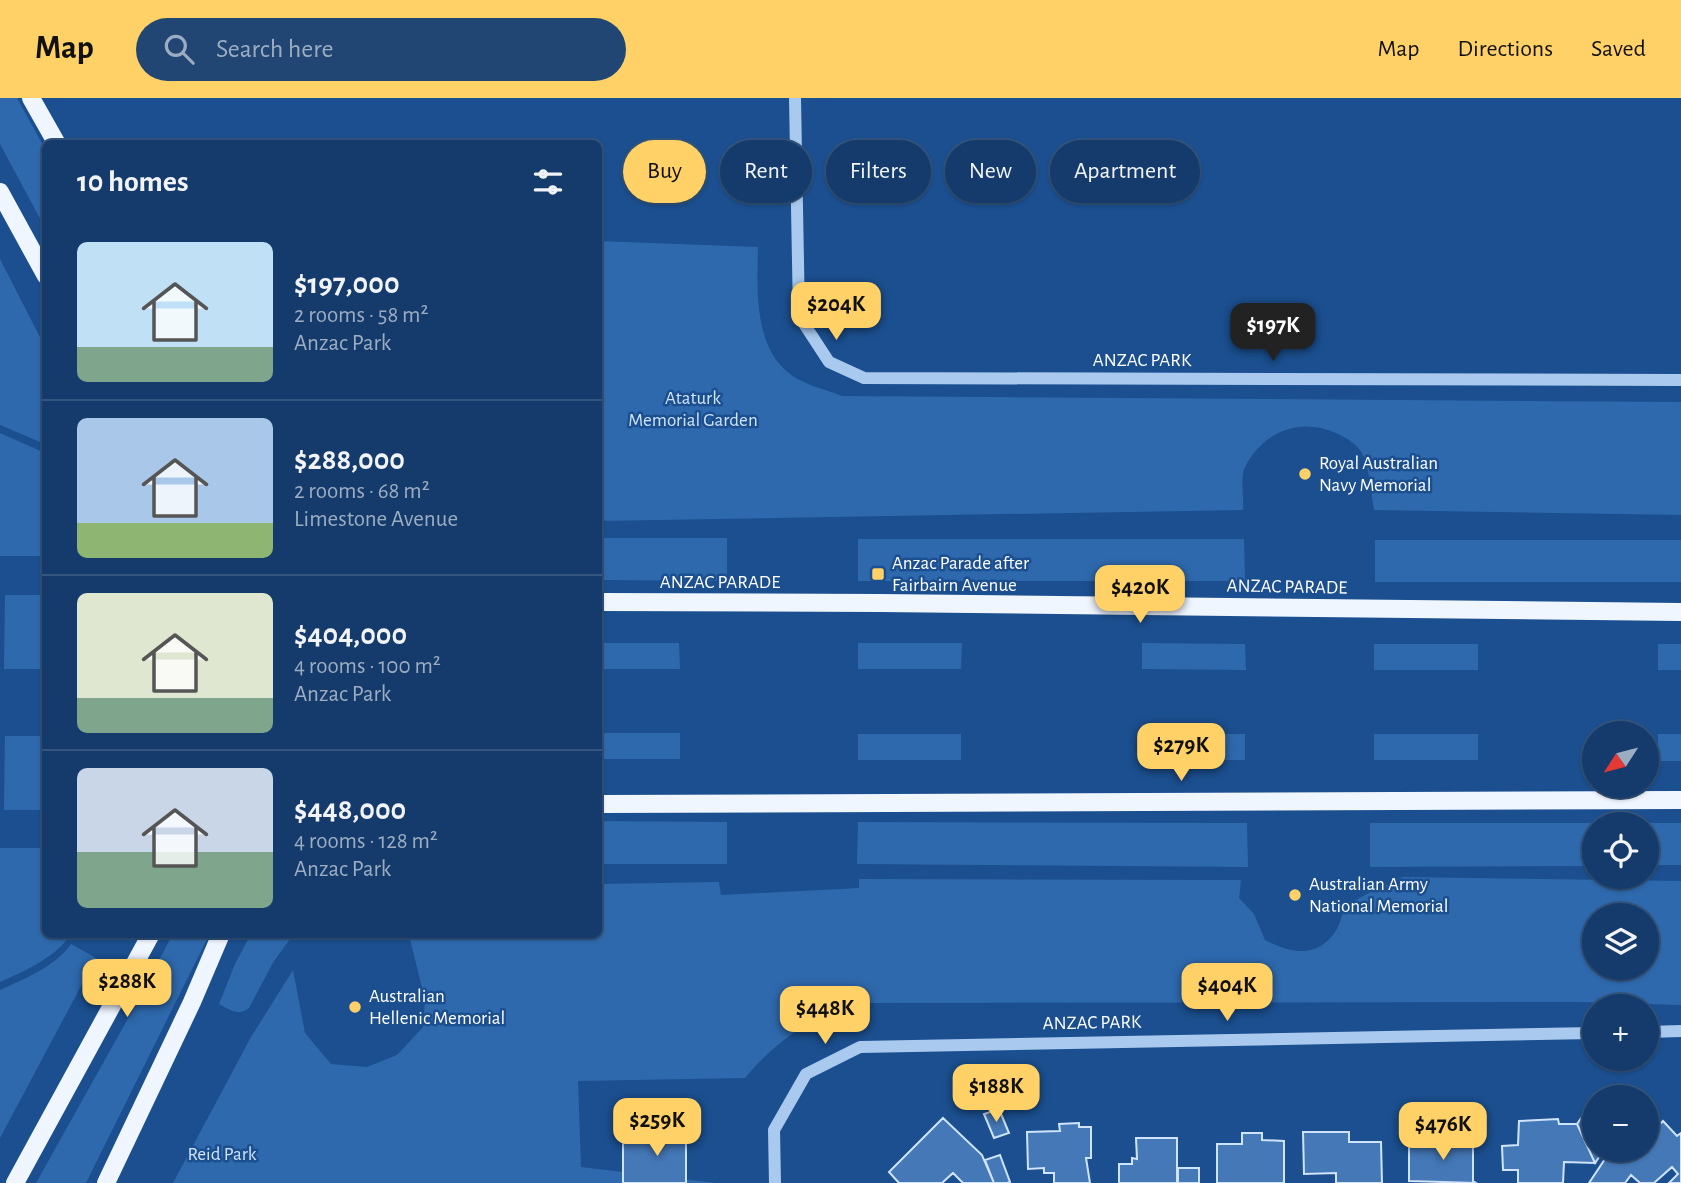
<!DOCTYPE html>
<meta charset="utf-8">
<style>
:root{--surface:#143b6b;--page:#214673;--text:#f1f3f6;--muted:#9dadc1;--line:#33557e;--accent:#ffd166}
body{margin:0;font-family:"Alegreya Sans",sans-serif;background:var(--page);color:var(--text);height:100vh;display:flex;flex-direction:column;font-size:26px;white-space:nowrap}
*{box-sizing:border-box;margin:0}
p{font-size:23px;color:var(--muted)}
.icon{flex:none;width:38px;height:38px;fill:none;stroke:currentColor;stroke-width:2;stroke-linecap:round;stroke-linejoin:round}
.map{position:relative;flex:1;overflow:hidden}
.panel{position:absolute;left:42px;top:42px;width:560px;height:798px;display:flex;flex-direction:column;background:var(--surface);border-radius:10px;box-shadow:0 2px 5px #0004,0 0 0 2px var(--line)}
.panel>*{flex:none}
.top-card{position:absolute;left:623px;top:42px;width:665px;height:63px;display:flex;gap:14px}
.needle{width:46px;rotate:234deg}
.fabs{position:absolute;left:1582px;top:623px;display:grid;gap:14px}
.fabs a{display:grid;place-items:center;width:77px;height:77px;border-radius:50%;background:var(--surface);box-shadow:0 2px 5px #0004,0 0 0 2px var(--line);font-size:35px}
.price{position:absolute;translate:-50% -60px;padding:0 16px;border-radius:14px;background:var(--accent);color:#111;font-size:23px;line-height:46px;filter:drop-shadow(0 2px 4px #0008)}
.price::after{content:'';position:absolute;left:50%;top:42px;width:21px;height:16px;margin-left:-10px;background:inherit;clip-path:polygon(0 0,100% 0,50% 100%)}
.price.active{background:#222;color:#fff}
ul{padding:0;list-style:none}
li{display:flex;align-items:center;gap:21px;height:175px;padding:0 35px}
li+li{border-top:2px solid var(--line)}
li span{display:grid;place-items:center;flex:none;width:196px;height:140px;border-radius:10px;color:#555}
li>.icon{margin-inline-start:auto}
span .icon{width:84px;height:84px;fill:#fffc;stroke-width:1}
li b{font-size:30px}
h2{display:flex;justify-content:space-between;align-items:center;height:84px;padding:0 35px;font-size:30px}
.chip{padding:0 24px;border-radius:32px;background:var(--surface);box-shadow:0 2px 5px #0004,0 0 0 2px var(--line);font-size:24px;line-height:63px}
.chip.active{background:var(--accent);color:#111}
header{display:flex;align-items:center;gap:42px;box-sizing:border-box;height:98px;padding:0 35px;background:var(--accent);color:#111}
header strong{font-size:33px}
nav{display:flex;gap:38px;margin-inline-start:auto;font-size:24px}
.search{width:490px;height:63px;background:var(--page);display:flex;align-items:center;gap:18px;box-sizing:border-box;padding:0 24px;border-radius:38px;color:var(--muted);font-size:26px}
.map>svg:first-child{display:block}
.green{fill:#2e69ad;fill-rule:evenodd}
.building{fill:#4478b7;stroke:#cfe3fa;stroke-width:2}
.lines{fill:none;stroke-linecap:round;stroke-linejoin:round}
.minor{stroke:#a9c9ee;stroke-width:12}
.major{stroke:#f0f6ff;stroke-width:18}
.poi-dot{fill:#ffd166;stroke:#1b4f8f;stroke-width:2.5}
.labels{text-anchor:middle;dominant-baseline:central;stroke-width:5;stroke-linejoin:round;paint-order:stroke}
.street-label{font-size:19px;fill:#fff;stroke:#1b4f8f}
.park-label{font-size:19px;fill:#cfe3fa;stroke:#1b4f8f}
.poi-label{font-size:19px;fill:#fff;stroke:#1b4f8f;text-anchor:start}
</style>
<header>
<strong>Map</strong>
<div class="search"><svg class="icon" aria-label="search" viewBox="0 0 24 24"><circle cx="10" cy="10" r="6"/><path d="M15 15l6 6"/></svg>Search here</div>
<nav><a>Map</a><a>Directions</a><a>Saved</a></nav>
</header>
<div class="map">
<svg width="1681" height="1085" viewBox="0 0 1681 1085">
<rect width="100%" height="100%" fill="#1b4f8f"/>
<path class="green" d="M0 0H17L45 51V130L0 46Z
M599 143 758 149C757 191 753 255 796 280 809 288 827 292 842 298L1681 304V417L1374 412C1371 396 1370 375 1364 359 1359 347 1347 340 1336 335 1300 319 1264 333 1245 369 1240 379 1244 400 1243 412L599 423Z
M0 161 45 249V346L0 327Z
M0 335 45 355V458H0Z
M599 440H727V483L599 482Z
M858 441H1244L1245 483H858Z
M1375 442H1681V484H1375Z
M5 497H45V571H4Z
M599 545H679L680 571H599Z
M858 545H962L961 571H858Z
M1142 545 1245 546 1246 572 1142 571Z
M1374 546H1478V572H1374Z
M1658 546H1681V572H1658Z
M599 635H680V661H599Z
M858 636H961V662H858Z
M1142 636H1245V662H1142Z
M1374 636H1478V662H1374Z
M1658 636H1681V663H1658Z
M5 638H45V712H4Z
M599 723 727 724V766H599Z
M858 724 1247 725 1248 769 857 766Z
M1370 725H1681V767H1647V726H1594V768L1370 769Z
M0 750H45L46 836 70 837C55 860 25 873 0 884Z
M1403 779 1681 783V907L1578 904 857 905C810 920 777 942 745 980L578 983 581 1069 716 1085H173L251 939 293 872 305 935 331 966 367 969 397 957 423 929 425 902 409 837 598 836 599 786 719 784 721 797 859 790V781L1241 782 1239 800 1254 816 1265 842C1291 855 1318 862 1337 831 1341 824 1342 812 1349 807 1361 797 1388 787 1403 779ZM1594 817H1647V870H1594Z
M251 836 293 837 274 863 249 910C238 919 229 911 219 906L235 866Z
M172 837H209L86 1085H36L140 899Z
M71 846 96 860 0 1040V892C24 881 56 868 71 846Z"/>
<path class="building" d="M999 1011 1009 1035 994 1040 984 1016Z
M1586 1013 1594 1018V1052H1604L1595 1065 1577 1026Z
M943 1020 982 1057 994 1085H963L953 1075 942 1085H899L889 1074Z
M1558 1021 1559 1026H1577L1595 1065 1564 1064 1563 1085H1518V1072H1503L1502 1048 1518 1047 1519 1023Z
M1663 1023 1677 1038 1681 1035V1085H1669L1678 1076 1672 1069 1654 1085H1640L1631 1077 1625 1085H1589L1611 1052H1627L1631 1055 1634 1052H1647V1039Z
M1079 1025V1029H1091V1060H1086L1090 1085H1054V1075H1044V1070L1028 1071 1027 1034 1060 1033 1059 1026Z
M649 1029H686V1085H623V1045H648Z
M1303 1034H1349V1044H1381L1382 1085H1336V1075L1304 1076Z
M1242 1035H1262V1042L1284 1043V1085H1217V1046H1242Z
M1136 1040H1177V1085H1119V1066H1132V1060L1137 1061Z
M1445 1041H1473V1083L1476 1085 1409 1083V1048H1445Z
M1000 1057 1010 1084 1007 1085H994L985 1062Z
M1178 1070H1199V1085H1178Z"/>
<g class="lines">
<path class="minor" d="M795 0 799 218 829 264 864 280 1681 282
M1647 934 1681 933
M775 1085 774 1032 806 976 860 949 1594 935"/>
<path class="major" d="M31 0 57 46
M0 94 46 178
M598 504 880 505 1681 514
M598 706 1681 702
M15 1085 151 836
M106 1085 192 904 221 836"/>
</g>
<g class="poi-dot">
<circle cx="1305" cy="376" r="7"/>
<rect x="871" y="469" width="14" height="14" rx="3.5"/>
<circle cx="1295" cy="797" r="7"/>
<circle cx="355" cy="909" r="7"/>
</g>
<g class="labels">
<g class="street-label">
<text x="1142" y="262">ANZAC PARK</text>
<text x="720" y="484">ANZAC PARADE</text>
<text transform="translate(1287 489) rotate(1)">ANZAC PARADE</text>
<text transform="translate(1092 925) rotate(-1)">ANZAC PARK</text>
</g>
<g class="park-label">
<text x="693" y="300">Ataturk<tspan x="693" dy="22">Memorial Garden</tspan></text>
<text x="222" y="1056">Reid Park</text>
</g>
<g class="poi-label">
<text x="1319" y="365">Royal Australian<tspan x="1319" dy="22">Navy Memorial</tspan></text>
<text x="892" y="465">Anzac Parade after<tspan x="892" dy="22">Fairbairn Avenue</tspan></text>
<text x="1309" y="786">Australian Army<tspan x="1309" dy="22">National Memorial</tspan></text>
<text x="369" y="898">Australian<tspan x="369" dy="22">Hellenic Memorial</tspan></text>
</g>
</g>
</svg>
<div class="fabs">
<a><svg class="needle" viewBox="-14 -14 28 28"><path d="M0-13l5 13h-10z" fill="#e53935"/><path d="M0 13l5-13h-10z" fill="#9dadc1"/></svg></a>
<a><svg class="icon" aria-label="locate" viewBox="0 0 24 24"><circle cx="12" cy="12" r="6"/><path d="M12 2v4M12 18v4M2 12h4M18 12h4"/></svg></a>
<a><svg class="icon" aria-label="layers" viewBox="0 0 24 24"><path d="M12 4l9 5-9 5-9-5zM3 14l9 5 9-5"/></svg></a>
<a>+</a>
<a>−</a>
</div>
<b class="price" style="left:836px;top:244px">$204K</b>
<b class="price active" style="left:1273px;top:265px">$197K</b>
<b class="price" style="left:1140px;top:527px">$420K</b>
<b class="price" style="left:1181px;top:685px">$279K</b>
<b class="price" style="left:127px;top:921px">$288K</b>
<b class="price" style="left:1227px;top:925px">$404K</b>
<b class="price" style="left:825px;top:948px">$448K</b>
<b class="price" style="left:996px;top:1026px">$188K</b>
<b class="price" style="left:657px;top:1060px">$259K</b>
<b class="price" style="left:1443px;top:1064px">$476K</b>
<div class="top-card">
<a class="chip active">Buy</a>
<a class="chip">Rent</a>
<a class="chip">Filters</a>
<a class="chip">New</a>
<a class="chip">Apartment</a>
</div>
<section class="panel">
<h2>10 homes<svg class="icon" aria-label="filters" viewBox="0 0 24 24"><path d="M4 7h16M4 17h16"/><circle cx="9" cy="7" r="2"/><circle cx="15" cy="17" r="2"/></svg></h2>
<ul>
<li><span style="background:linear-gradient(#bfe0f5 75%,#7fa58c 0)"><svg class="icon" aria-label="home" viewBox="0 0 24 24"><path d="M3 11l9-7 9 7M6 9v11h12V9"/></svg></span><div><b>$197,000</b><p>2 rooms · 58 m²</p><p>Anzac Park</p></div></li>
<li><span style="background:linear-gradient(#a9c7e8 75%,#8fb573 0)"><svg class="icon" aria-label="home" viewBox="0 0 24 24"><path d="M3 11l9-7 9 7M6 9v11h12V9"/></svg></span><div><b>$288,000</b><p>2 rooms · 68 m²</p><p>Limestone Avenue</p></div></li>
<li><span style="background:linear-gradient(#dfe7d0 75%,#7fa58c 0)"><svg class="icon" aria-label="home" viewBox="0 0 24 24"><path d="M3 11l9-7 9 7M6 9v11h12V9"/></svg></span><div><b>$404,000</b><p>4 rooms · 100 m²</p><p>Anzac Park</p></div></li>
<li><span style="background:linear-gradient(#c9d6e8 60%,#7fa58c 0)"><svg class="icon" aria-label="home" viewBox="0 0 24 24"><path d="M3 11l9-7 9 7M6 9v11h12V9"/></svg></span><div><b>$448,000</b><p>4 rooms · 128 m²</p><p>Anzac Park</p></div></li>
</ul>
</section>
</div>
